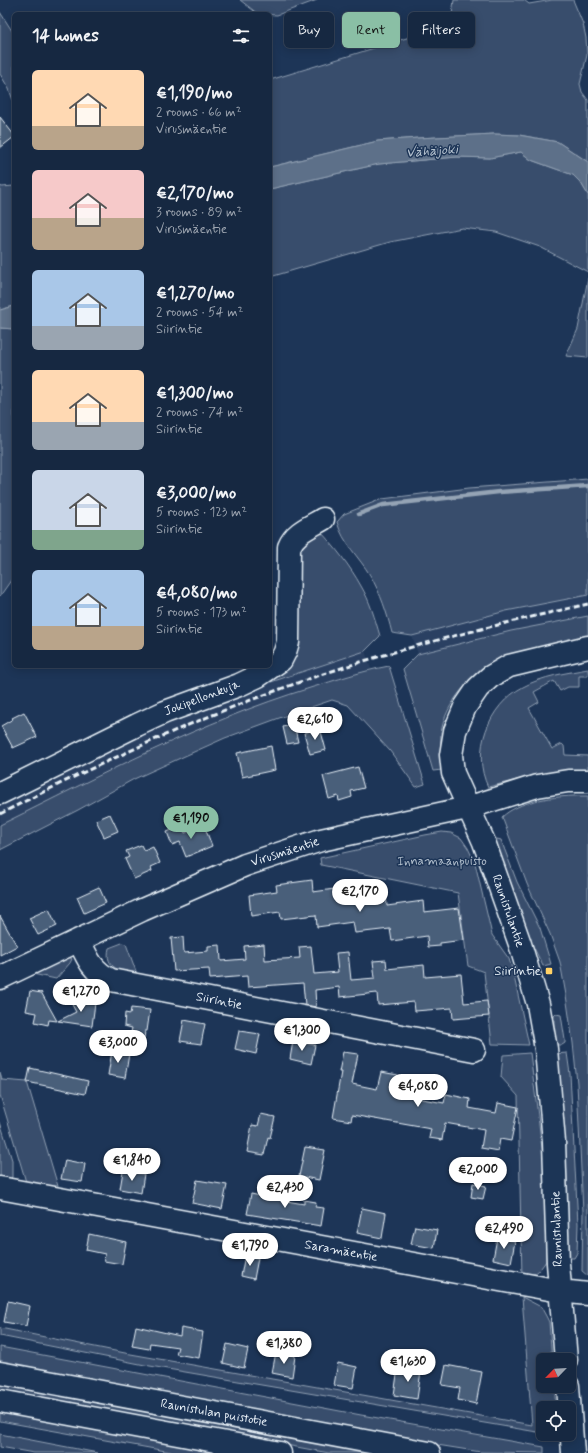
<!DOCTYPE html>
<meta charset="utf-8">
<style>
:root{--surface:#162841;--page:#23344c;--text:#f1f3f6;--muted:#9ea6b1;--line:#35445a;--accent:#8abfa5}
body{margin:0;font-family:Mynerve,sans-serif;background:var(--page);color:var(--text);height:100vh;display:flex;flex-direction:column;font-size:15px;white-space:nowrap}
*{box-sizing:border-box;margin:0}
p{font-size:13px;color:var(--muted)}
.icon{flex:none;width:22px;height:22px;fill:none;stroke:currentColor;stroke-width:2;stroke-linecap:round;stroke-linejoin:round}
.map{position:relative;flex:1;overflow:hidden}
.panel{position:absolute;left:12px;top:12px;width:260px;height:656px;display:flex;flex-direction:column;background:var(--surface);border-radius:6px;box-shadow:0 2px 10px #0003,0 0 0 1px var(--line)}
.panel>*{flex:none}
.banner{position:absolute;left:284px;top:12px;width:244px;height:36px;display:flex;gap:8px}
.needle{width:26px;rotate:245deg}
.buttons{position:absolute;left:536px;top:1353px;display:grid;gap:8px}
.buttons a{display:grid;place-items:center;width:40px;height:40px;border-radius:6px;background:var(--surface);box-shadow:0 2px 10px #0003,0 0 0 1px var(--line);font-size:20px}
.price{position:absolute;translate:-50% -34px;padding:0 9px;border-radius:14px;background:#fff;color:#222;font-size:13px;line-height:26px;filter:drop-shadow(0 1px 2px #0008)}
.price::after{content:'';position:absolute;left:50%;top:24px;width:12px;height:9px;margin-left:-6px;background:inherit;clip-path:polygon(0 0,100% 0,50% 100%)}
.price.active{background:var(--accent);color:#111}
ul{padding:0;list-style:none}
li{display:flex;align-items:center;gap:12px;height:100px;padding:0 20px}
li span{display:grid;place-items:center;flex:none;width:112px;height:80px;border-radius:6px;color:#555}
li>.icon{margin-inline-start:auto}
span .icon{width:48px;height:48px;fill:#fffc;stroke-width:1}
li b{font-size:17px}
h2{display:flex;justify-content:space-between;align-items:center;height:48px;padding:0 20px;font-size:17px}
.chip{padding:0 14px;border-radius:6px;background:var(--surface);box-shadow:0 2px 10px #0003,0 0 0 1px var(--line);font-size:14px;line-height:36px}
.chip.active{background:var(--accent);color:#111}
.map>svg:first-child{display:block}
.built{fill:#2a4162}
.green{fill:#374d6c;stroke:#909fb2}
.water{fill:#5d7089;stroke:#95a4b5}
.lines{fill:none;stroke-linecap:round;stroke-linejoin:round}
.stream{stroke:#95a4b5;stroke-width:4.5}
.building{fill:#495e7a;stroke:#e8f1f8}
.minor-casing{stroke:#e8f1f8;stroke-width:25}
.major-casing{stroke:#e8f1f8;stroke-width:25}
.minor{stroke:#1d3557;stroke-width:22}
.major{stroke:#1d3557;stroke-width:22}
.rail{stroke:#e8f1f8;stroke-width:3;stroke-dasharray:6 3;stroke-linecap:butt}
.poi-dot{fill:#ffd166;stroke:#1d3557;stroke-width:1.5}
.labels{text-anchor:middle;dominant-baseline:central;stroke-width:3;stroke-linejoin:round;paint-order:stroke}
.street-label{font-size:13px;fill:#e8f1f8;stroke:#1d3557}
.park-label{font-size:13px;fill:#b3c0ce;stroke:#1d3557}
.poi-label{font-size:13px;fill:#e8f1f8;stroke:#1d3557;text-anchor:end}
.water-label{font-size:14px;font-style:italic;fill:#b7c4d1;stroke:#1d3557}
</style>
<div class="map">
<svg width="588" height="1453" viewBox="0 0 588 1453">
<rect width="100%" height="100%" fill="#1d3557"/>
<filter id="ink" filterUnits="userSpaceOnUse"><feTurbulence type="fractalNoise" baseFrequency=".025" numOctaves="2"/><feDisplacementMap in="SourceGraphic" scale="8" xChannelSelector="R" yChannelSelector="G"/><feConvolveMatrix kernelMatrix="1 2 1 2 8 2 1 2 1" color-interpolation-filters="sRGB"/></filter>
<g filter="url(#ink)">
<path class="built" d="M588 595V616L511 631 418 654 412 636 506 611Z
M365 651 371 669 278 698 164 744 0 825V803L153 727 271 682Z"/>
<path class="green" d="M240 0H317L277 15 258 14Z
M454 0H524L529 4 552 0H573L583 24 586 38 587 55 580 84 582 92 588 100V162L558 142 519 135 494 134 418 138 378 141 270 167V80L436 29 451 22Z
M0 12 14 34V103L9 89 0 74Z
M521 152 531 160 573 175 581 183 588 195V272L540 247 496 232 462 228 390 242 270 277V189L379 164 457 157 490 158Z
M0 186 2 187 14 186V306L0 310Z
M588 278V358L566 356 578 329Z
M0 328 14 329V576L0 596Z
M588 479V595L506 611 412 636 392 633C387 613 381 594 370 575 359 557 343 543 337 522L344 514 382 499 469 488Z
M320 531C335 547 350 566 361 586 370 601 375 619 380 636L365 651 271 682 274 674 295 549Z
M588 616V639L496 661C471 675 445 703 441 733 440 746 441 758 442 770L433 771 403 669 418 654 511 631Z
M389 666 425 784 416 787 390 751 348 705 332 700 282 717 225 738 187 755 134 779 78 810 0 850V825C101 775 202 721 310 688 336 680 362 671 389 666Z
M588 669V676H579V687H568L560 691 554 681 534 692 539 702 529 708 552 749 562 744 564 746 565 755 588 756V772L525 778 488 787C471 752 488 705 523 687 543 676 566 673 588 669Z
M573 796H588V1276L582 1271 583 1212 577 1083 573 1043 566 995 560 962 550 934 527 884 502 817C519 801 550 797 573 796Z
M442 832 451 833 461 838 468 848 475 863 492 935 509 959 513 972 529 1045 492 1044 484 972 468 966 458 893 321 865 320 858 425 835Z
M497 839 501 840 517 882 540 928 551 964 543 966 528 936 491 841Z
M122 943 126 944 137 974C121 972 104 968 109 948Z
M69 957 72 959 70 963 56 979 28 973Z
M556 1014 561 1015 565 1040V1043L562 1045H554V1016Z
M530 1053 544 1164 546 1261C538 1273 536 1274 522 1277L518 1096 501 1077 503 1055Z
M567 1053 570 1074 578 1224 577 1253 574 1258H569C568 1190 566 1121 555 1054Z
M0 1073 2 1080 27 1082 60 1193 26 1182 0 1095Z
M0 1122 12 1160V1177L9 1181 0 1179Z
M522 1297 541 1307 546 1316 549 1322 552 1360H543V1386H554L556 1408H543V1433L150 1366 0 1336V1328L125 1353 532 1425Z
M0 1347 361 1415 544 1447V1453L481 1452 362 1433 0 1364Z
M0 1384 377 1453H329L0 1392Z
M0 1410 229 1453H177L0 1421Z
M0 1434 98 1453H34L0 1447Z"/>
<path class="water" d="M494 134 519 135 558 142 588 162V195L581 183 573 175 531 160 521 152 490 158 457 157 379 164 270 189V167L378 141 418 138Z
M14 306V329L0 328V310Z"/>
<g class="lines">
<path class="stream" d="M359 514 383 505 499 492 588 486"/>
</g>
<path class="building" d="M0 117 14 135V137L0 148Z
M24 712 37 737 13 748 1 726 13 719 12 718Z
M294 724 298 742 287 744 283 727Z
M320 728 326 750 310 754 304 733Z
M271 746 275 770 242 777 237 753Z
M358 767 364 788 351 791 352 797 339 801 338 796 329 799 323 776Z
M110 814 118 831 104 837 96 820Z
M204 825 212 846 186 857 180 842 172 845 167 832 181 826 185 833Z
M141 845 144 851 153 847 160 863 151 867 152 871 134 879 125 859 129 857 126 851Z
M312 880 313 892 349 887 350 899 386 894 387 906 423 901 424 912 459 908 464 940 440 943V946L428 947 427 936 392 941 390 929 355 933 353 922 317 927 316 915 281 919 280 912 251 916 249 895 277 891 276 885Z
M99 887 106 903 84 913 77 897Z
M49 909 57 926 38 935 29 918Z
M0 916 17 946 0 955Z
M183 937 184 953 208 951V946L220 945 221 961 245 959 244 946 264 944 265 960 300 958 299 947 311 946 314 974 338 972 336 953 348 952 351 980 375 978 373 961 386 960 387 969 424 965 425 977 461 974 464 1003 487 1001 489 1016 453 1019 452 1008 415 1011 414 1002 378 1005 377 993 340 997 339 987 315 990 316 1007 305 1005 303 983 248 987 247 976 210 979 209 969 174 971 171 938Z
M30 991 41 993V992L57 1021 49 1020 48 1025 35 1022 37 1013 26 1011Z
M69 999 95 1003 92 1026 58 1021 76 1012Z
M131 1008 150 1010 147 1031H145L144 1039 130 1037 132 1028 124 1026 125 1013 130 1014Z
M184 1020 205 1024 201 1044 180 1041Z
M239 1031 260 1034 256 1054 235 1049Z
M293 1041 315 1045 311 1064 290 1059Z
M112 1051 129 1054 125 1078 108 1075Z
M343 1052 358 1054 352 1084 377 1089 381 1072 398 1075 395 1089 418 1094 417 1098 444 1103 446 1094 470 1099 469 1108 496 1113 498 1103 518 1107 511 1141 500 1139 498 1151 481 1148 484 1130 445 1123 442 1140 429 1138 431 1129 352 1115 351 1121 333 1118 341 1072H339Z
M30 1068 88 1081 85 1094 27 1082Z
M261 1114 275 1117 270 1138 268 1137 264 1155 247 1152 252 1125 258 1126Z
M305 1147 325 1150 319 1180 299 1176Z
M65 1160 85 1164 82 1182 61 1179Z
M123 1171 144 1174 141 1193 120 1189Z
M197 1180 227 1185 222 1209 192 1203Z
M473 1183 486 1186 483 1199 471 1197Z
M262 1190 276 1193 275 1199 304 1204V1200L316 1202 315 1207 324 1208 321 1226 247 1214 251 1194 261 1196Z
M362 1208 386 1213 382 1238 357 1233Z
M415 1226 437 1230 434 1248 411 1244Z
M89 1234 126 1242 122 1264 104 1261 105 1254 86 1250Z
M497 1238 515 1241 511 1263 493 1259Z
M245 1255 258 1258 254 1279 241 1276Z
M8 1301 30 1306 26 1326 4 1322Z
M136 1326 180 1336 181 1328 203 1332 199 1358 176 1354 178 1347 150 1343 149 1349 132 1346Z
M227 1344 248 1349 244 1368 223 1363Z
M276 1352 295 1356 292 1377 272 1373Z
M338 1363 357 1367 353 1388 334 1385Z
M446 1365 482 1372 476 1404 458 1400 460 1388 442 1385Z
M398 1368 421 1371 417 1399 394 1395Z"/>
<g class="lines">
<g class="minor-casing">
<path id="minor" d="M0 793 137 725 165 712 239 685 258 676 281 660 285 652 288 642 289 547C295 532 310 527 323 519
M79 940C87 958 92 971 111 980L474 1050
M0 978 142 910 245 865 321 840 467 808 537 786 568 781H588
M0 1188 560 1291 588 1294
M566 1360 558 1263 554 1142 546 1049 538 1004 520 944 484 842 453 773 451 755 455 731 465 707 478 688 490 677 509 666 588 647
M568 1386 573 1453"/>
</g>
<g class="major-casing">
<path id="major" d="M0 1373 429 1453
M0 1401 280 1453"/>
</g>
<use href="#minor" class="minor"/>
<use href="#major" class="major"/>
<path class="rail" d="M0 814C39 794 79 774 119 756 178 728 238 704 300 682 393 649 491 626 588 604"/>
</g>
</g>
<rect class="poi-dot" x="545" y="967" width="8" height="8" rx="2"/>
<g class="labels">
<g class="street-label">
<text transform="translate(202 698) rotate(-21)">Jokipellonkuja</text>
<text transform="translate(285 852) rotate(-18)">Virusmäentie</text>
<text transform="translate(508 911) rotate(71)">Raunistulantie</text>
<text transform="translate(219 1001) rotate(11)">Siirintie</text>
<text transform="translate(557 1229) rotate(-92)">Raunistulantie</text>
<text transform="translate(341 1251) rotate(10)">Saramäentie</text>
<text transform="translate(214 1413) rotate(10)">Raunistulan puistotie</text>
</g>
<g class="park-label">
<text x="442" y="861">Innamaanpuisto</text>
</g>
<g class="poi-label">
<text x="541" y="971">Siirintie</text>
</g>
<g class="water-label">
<text transform="translate(432 151) rotate(-4)">Vähäjoki</text>
</g>
</g>
</svg>
<div class="buttons">
<a><svg class="needle" viewBox="-14 -14 28 28"><path d="M0-13l5 13h-10z" fill="#e53935"/><path d="M0 13l5-13h-10z" fill="#9ea6b1"/></svg></a>
<a><svg class="icon" aria-label="locate" viewBox="0 0 24 24"><circle cx="12" cy="12" r="6"/><path d="M12 2v4M12 18v4M2 12h4M18 12h4"/></svg></a>
</div>
<b class="price" style="left:315px;top:741px">€2,610</b>
<b class="price active" style="left:191px;top:840px">€1,190</b>
<b class="price" style="left:360px;top:913px">€2,170</b>
<b class="price" style="left:81px;top:1013px">€1,270</b>
<b class="price" style="left:302px;top:1052px">€1,300</b>
<b class="price" style="left:118px;top:1064px">€3,000</b>
<b class="price" style="left:418px;top:1108px">€4,080</b>
<b class="price" style="left:132px;top:1182px">€1,840</b>
<b class="price" style="left:478px;top:1191px">€2,000</b>
<b class="price" style="left:285px;top:1209px">€2,430</b>
<b class="price" style="left:504px;top:1250px">€2,490</b>
<b class="price" style="left:250px;top:1267px">€1,790</b>
<b class="price" style="left:284px;top:1365px">€1,380</b>
<b class="price" style="left:408px;top:1383px">€1,630</b>
<div class="banner">
<a class="chip">Buy</a>
<a class="chip active">Rent</a>
<a class="chip">Filters</a>
</div>
<section class="panel">
<h2>14 homes<svg class="icon" aria-label="filters" viewBox="0 0 24 24"><path d="M4 7h16M4 17h16"/><circle cx="9" cy="7" r="2"/><circle cx="15" cy="17" r="2"/></svg></h2>
<ul>
<li><span style="background:linear-gradient(#ffd9b3 70%,#b9a48a 0)"><svg class="icon" aria-label="home" viewBox="0 0 24 24"><path d="M3 11l9-7 9 7M6 9v11h12V9"/></svg></span><div><b>€1,190/mo</b><p>2 rooms · 66 m²</p><p>Virusmäentie</p></div></li>
<li><span style="background:linear-gradient(#f6c9c9 60%,#b9a48a 0)"><svg class="icon" aria-label="home" viewBox="0 0 24 24"><path d="M3 11l9-7 9 7M6 9v11h12V9"/></svg></span><div><b>€2,170/mo</b><p>3 rooms · 89 m²</p><p>Virusmäentie</p></div></li>
<li><span style="background:linear-gradient(#a9c7e8 70%,#9aa5b1 0)"><svg class="icon" aria-label="home" viewBox="0 0 24 24"><path d="M3 11l9-7 9 7M6 9v11h12V9"/></svg></span><div><b>€1,270/mo</b><p>2 rooms · 54 m²</p><p>Siirintie</p></div></li>
<li><span style="background:linear-gradient(#ffd9b3 65%,#9aa5b1 0)"><svg class="icon" aria-label="home" viewBox="0 0 24 24"><path d="M3 11l9-7 9 7M6 9v11h12V9"/></svg></span><div><b>€1,300/mo</b><p>2 rooms · 74 m²</p><p>Siirintie</p></div></li>
<li><span style="background:linear-gradient(#c9d6e8 75%,#7fa58c 0)"><svg class="icon" aria-label="home" viewBox="0 0 24 24"><path d="M3 11l9-7 9 7M6 9v11h12V9"/></svg></span><div><b>€3,000/mo</b><p>5 rooms · 123 m²</p><p>Siirintie</p></div></li>
<li><span style="background:linear-gradient(#a9c7e8 70%,#b9a48a 0)"><svg class="icon" aria-label="home" viewBox="0 0 24 24"><path d="M3 11l9-7 9 7M6 9v11h12V9"/></svg></span><div><b>€4,080/mo</b><p>5 rooms · 173 m²</p><p>Siirintie</p></div></li>
</ul>
</section>
</div>
